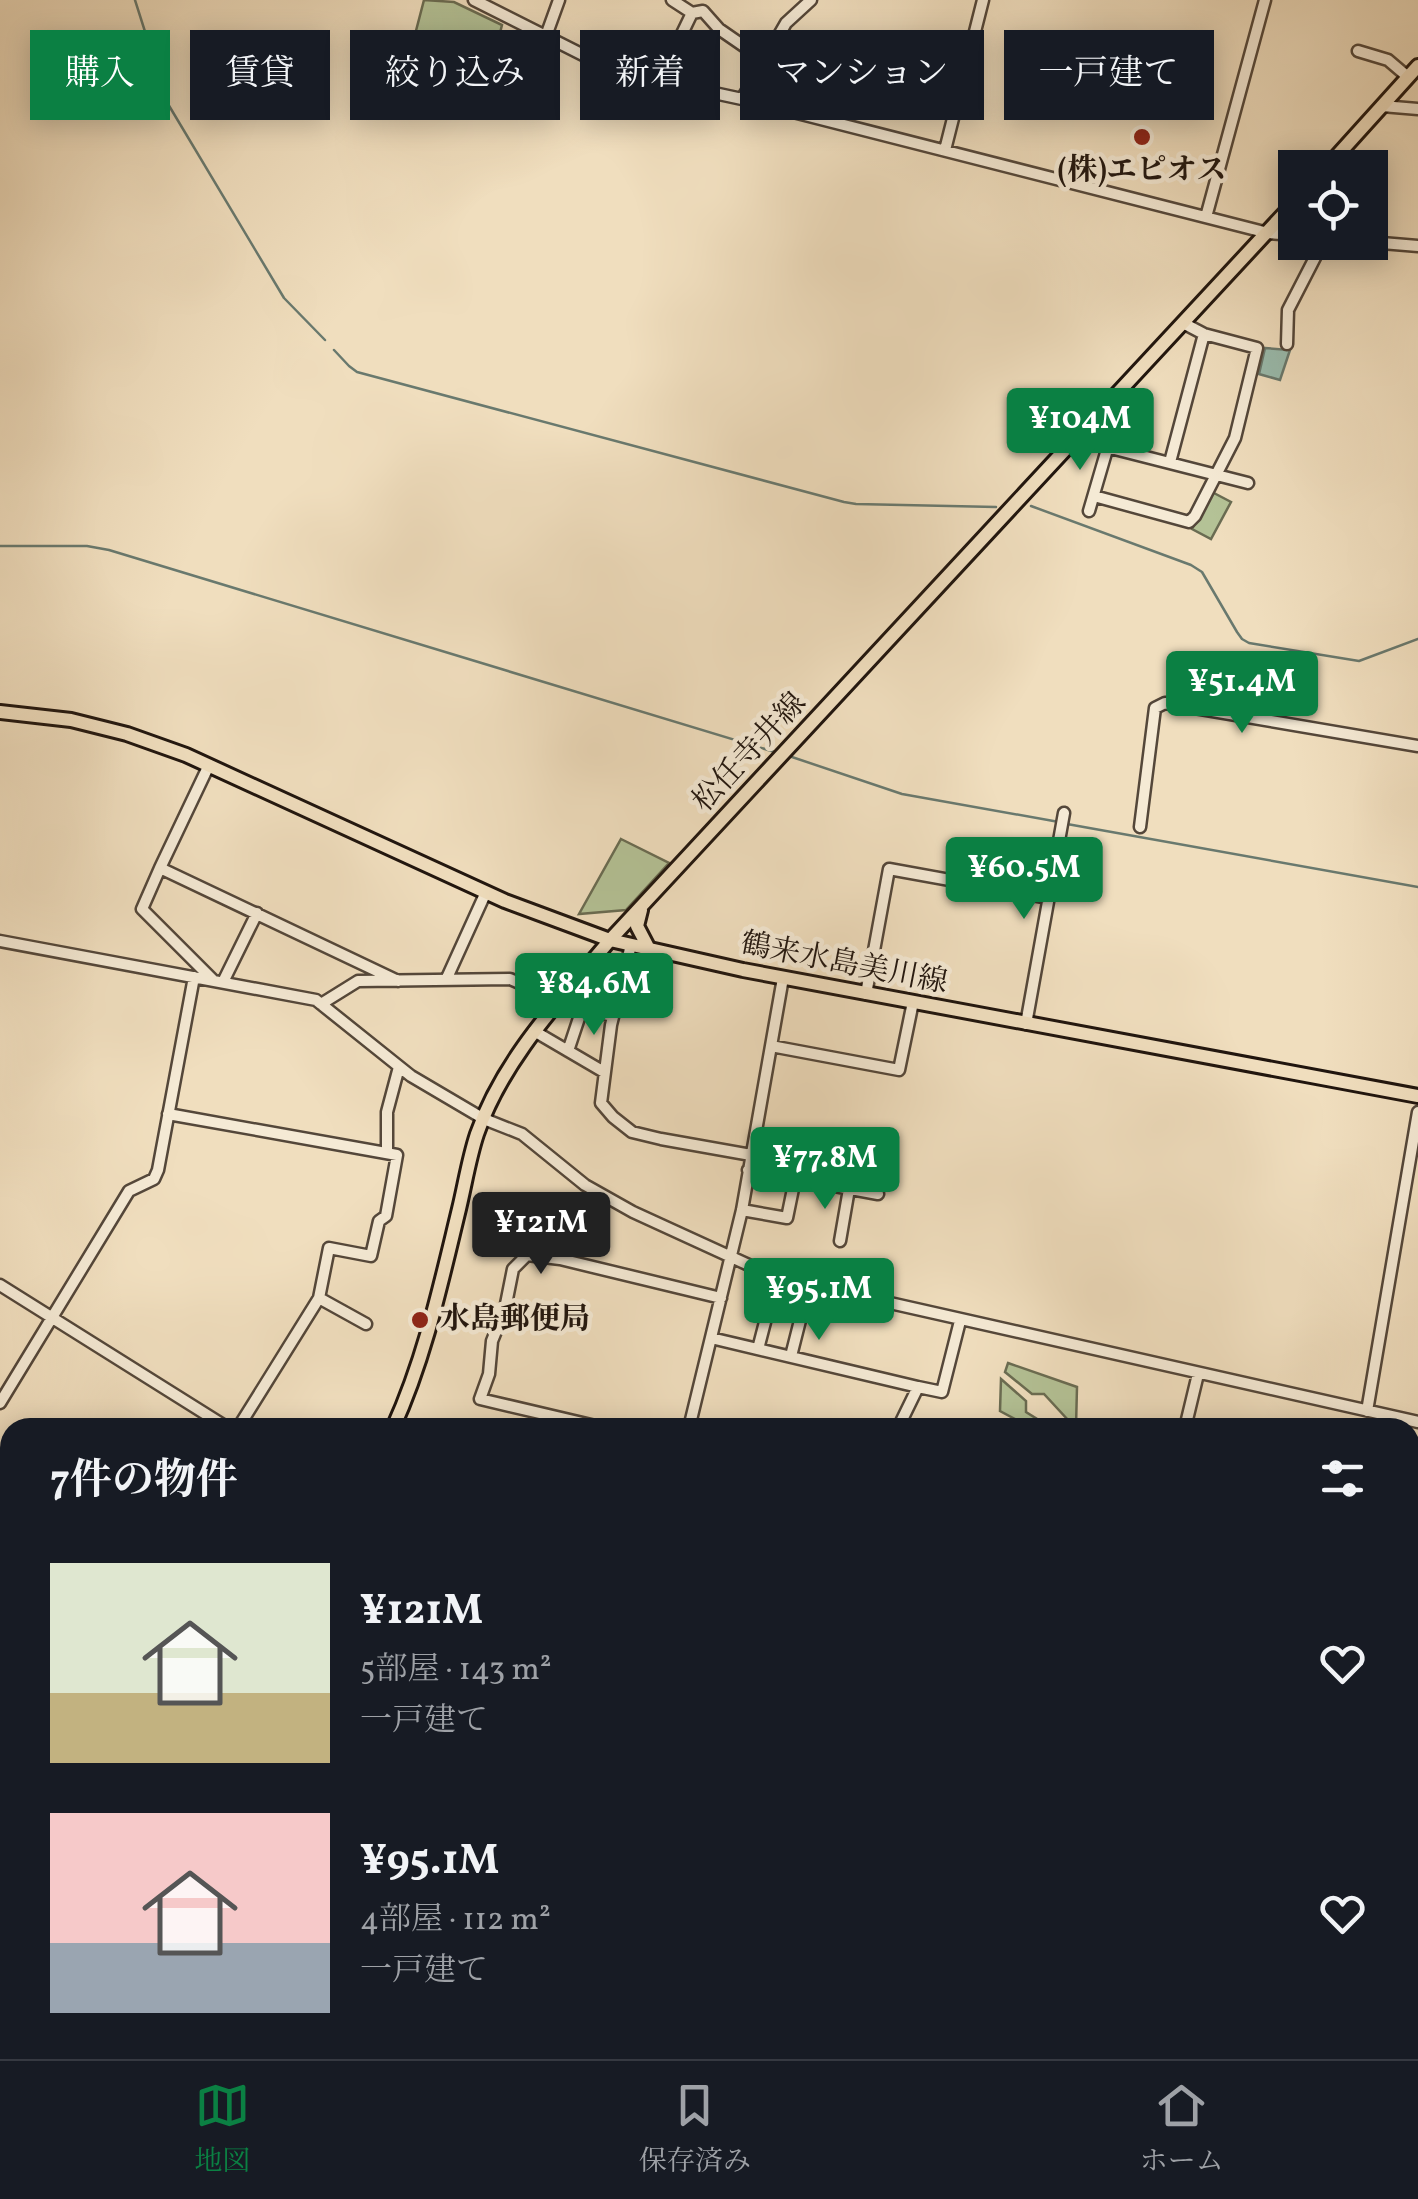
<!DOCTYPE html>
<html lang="ja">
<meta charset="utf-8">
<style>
:root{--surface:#171b24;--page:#20242c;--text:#f1f3f6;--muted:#9ea1a6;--line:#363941;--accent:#0b8043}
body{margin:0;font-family:Vollkorn,"Noto Serif JP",serif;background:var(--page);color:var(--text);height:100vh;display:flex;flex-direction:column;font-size:38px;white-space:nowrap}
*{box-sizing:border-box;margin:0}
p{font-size:32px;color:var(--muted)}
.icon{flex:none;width:55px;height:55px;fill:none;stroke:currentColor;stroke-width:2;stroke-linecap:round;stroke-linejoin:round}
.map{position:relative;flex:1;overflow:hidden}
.side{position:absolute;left:0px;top:1418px;width:1420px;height:642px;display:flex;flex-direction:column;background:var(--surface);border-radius:30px 30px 0 0;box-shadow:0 5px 25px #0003}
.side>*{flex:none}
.hud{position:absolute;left:30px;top:30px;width:1360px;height:90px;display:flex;gap:20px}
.tools{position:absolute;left:1278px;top:150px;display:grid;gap:20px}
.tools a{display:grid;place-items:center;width:110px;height:110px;border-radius:0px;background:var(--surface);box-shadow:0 5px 25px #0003;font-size:50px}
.price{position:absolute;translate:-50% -85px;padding:0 22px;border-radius:10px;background:var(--accent);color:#fff;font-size:32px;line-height:65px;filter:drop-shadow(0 2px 5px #0008)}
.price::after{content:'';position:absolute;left:50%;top:60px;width:30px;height:22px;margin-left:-15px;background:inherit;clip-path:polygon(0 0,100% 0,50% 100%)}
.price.active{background:#222;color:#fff}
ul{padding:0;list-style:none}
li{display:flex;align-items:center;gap:30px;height:250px;padding:0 50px}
li span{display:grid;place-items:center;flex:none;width:280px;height:200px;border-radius:0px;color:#555}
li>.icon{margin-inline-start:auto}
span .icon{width:120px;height:120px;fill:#fffc;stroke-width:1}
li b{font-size:42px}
h2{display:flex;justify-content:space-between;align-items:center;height:120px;padding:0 50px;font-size:42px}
.tag{padding:0 35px;border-radius:0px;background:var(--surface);box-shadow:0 5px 25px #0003;font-size:35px;line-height:90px}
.tag.active{background:var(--accent);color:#fff}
.dock{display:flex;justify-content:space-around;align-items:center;height:140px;border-top:2px solid var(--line);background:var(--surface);font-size:28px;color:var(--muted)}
.dock a{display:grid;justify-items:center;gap:5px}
.dock .active{color:var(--accent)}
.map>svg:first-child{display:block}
.green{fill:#b4c296;stroke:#6a6c52;stroke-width:2.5}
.water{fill:#9abcae;stroke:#69796e;stroke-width:2.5}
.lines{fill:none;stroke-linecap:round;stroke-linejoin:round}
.stream{stroke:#69796e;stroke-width:2.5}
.minor-casing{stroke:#54473a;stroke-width:15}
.major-casing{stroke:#20150e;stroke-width:18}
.highway-casing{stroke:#20150e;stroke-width:19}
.minor{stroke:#f5ead5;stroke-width:10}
.major{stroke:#f0debe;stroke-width:12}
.highway{stroke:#f0debe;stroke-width:14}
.poi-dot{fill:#8f2418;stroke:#f5ead5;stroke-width:4}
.labels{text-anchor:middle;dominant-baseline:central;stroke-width:9;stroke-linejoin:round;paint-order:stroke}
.poi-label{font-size:30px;font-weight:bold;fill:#20150e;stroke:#f5ead5}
.street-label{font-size:30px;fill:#20150e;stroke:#f5ead5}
</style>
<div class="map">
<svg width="1418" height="2059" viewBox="0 0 1418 2059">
<rect width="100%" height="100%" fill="#f0debe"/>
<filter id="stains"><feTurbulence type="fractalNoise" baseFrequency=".002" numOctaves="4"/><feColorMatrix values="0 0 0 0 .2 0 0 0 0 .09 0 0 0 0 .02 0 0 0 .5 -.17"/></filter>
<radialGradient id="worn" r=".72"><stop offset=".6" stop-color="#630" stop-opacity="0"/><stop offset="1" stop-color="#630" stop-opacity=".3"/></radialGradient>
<path class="green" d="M424 0 454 2 502 25 485 92 405 73Z
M1212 492 1231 502 1211 539 1192 529Z
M621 839 669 863 626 910 579 914Z
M1008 1363 1077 1387 1076 1427H1057L1068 1420 1044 1394H1032L1005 1372Z
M1001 1379 1026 1401V1412L1050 1427H1030L1000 1411Z"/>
<path class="water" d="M1265 348 1290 350 1280 380 1259 374Z"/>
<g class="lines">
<path class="stream" d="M135 0 168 104 284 298 325 340
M334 350 349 366 357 372 844 502 856 504 996 507
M1031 506 1191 565 1202 572 1237 632 1242 639 1249 643 1359 661 1418 639
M0 546H87L109 550 778 753
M786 755 902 794 1059 822
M1067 824 1418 887
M1410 2006 1418 2008
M52 2056 58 2059"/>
<g class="minor-casing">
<path id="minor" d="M474 0 601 64 640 77 742 99 1268 233 1295 235
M672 0 692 13 703 11 719 29 764 60
M546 36 559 0
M1358 51 1388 60 1408 77
M674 85 678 42 692 13
M742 99 786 23 811 0
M1382 106 1418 109
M945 150 983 0
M1206 217 1265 0
M1370 242 1418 246
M1287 344 1288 310 1323 242
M1081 434 1091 443 1248 483
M1170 462 1204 334
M1094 496 1189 522 1195 516 1235 438 1257 348 1204 334 1183 323
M1089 511 1108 446
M1140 827 1155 708 1165 703 1418 746
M160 868 209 765
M0 941 316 1000 411 1076 484 1119 522 1134 585 1185 633 1212 764 1272 788 1280 1418 1422
M631 945 611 1025 601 1103 613 1117 632 1132 661 1139 751 1155
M213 980 142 909 160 868 398 981
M446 980 486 892
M223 982 257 913
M866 994 889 869 1049 898
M563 997 582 1009 613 1016
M321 1004 358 981 510 979 531 988 556 1004
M1026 1024 1064 813
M534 1031 604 1072
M771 1046 899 1070 913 1002
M568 1051 582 1009
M168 1114 397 1155 386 1216 379 1221 371 1256 329 1248 319 1298 238 1428
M387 1153V1112L399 1067
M748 1170 878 1194
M742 1210 787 1218 795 1179
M840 1241 849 1189
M0 1285 228 1428
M319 1298 366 1324
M711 1338 918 1387
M758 1349 777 1276
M791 1356 809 1285
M0 1403 129 1191 154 1179 158 1170 194 977
M1367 1411 1418 1112
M604 1428 480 1399 489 1374 492 1341 505 1309 513 1269 527 1255 560 1259 721 1298
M689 1428 742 1210 783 978
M898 1428 918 1387 942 1392 960 1321
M1185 1428 1198 1374
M1418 1456 1411 1490 1418 1492
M0 1646 10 1651
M0 1818 7 1806
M0 1937 10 1948
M107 2050 125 2059
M351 2050 373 2059
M45 2059 48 2050
M267 2059 271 2050
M616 2059 619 2050
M1137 2059 1139 2055"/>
</g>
<g class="major-casing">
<path id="major" d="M1326 168 1418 66
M0 712 71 720 127 734 186 755 505 901 610 940 743 970 1418 1096
M641 910 637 926 649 949
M393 1428C425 1358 441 1283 459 1209 465 1184 469 1158 477 1134 503 1059 560 1000 610 940L1295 202
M0 1980 10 1971"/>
</g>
<g class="highway-casing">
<path id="highway" d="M1410 1764 1418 1758
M1410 1782 1418 1776
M958 2059 972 2050
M987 2059 1001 2050"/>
</g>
<use href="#minor" class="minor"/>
<use href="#major" class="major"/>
<use href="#highway" class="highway"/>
</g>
<g class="poi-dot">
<circle cx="1142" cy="137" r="10"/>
<circle cx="420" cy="1320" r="10"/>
</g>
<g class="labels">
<g class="poi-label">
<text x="1142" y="171">(株)エピオス</text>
<text x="440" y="1320" text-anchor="start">水島郵便局</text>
</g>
<g class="street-label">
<text transform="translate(750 753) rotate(-47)">松任寺井線</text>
<text transform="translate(844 964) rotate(11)">鶴来水島美川線</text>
</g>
</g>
<rect width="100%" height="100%" filter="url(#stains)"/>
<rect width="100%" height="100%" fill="url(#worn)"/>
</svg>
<div class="tools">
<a><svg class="icon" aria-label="locate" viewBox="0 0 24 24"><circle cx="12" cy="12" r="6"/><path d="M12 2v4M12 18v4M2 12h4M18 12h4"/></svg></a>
</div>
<b class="price" style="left:1080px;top:473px">¥104M</b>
<b class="price" style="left:1242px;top:736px">¥51.4M</b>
<b class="price" style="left:1024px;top:922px">¥60.5M</b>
<b class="price" style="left:594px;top:1038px">¥84.6M</b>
<b class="price" style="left:825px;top:1212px">¥77.8M</b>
<b class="price active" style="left:541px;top:1277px">¥121M</b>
<b class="price" style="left:819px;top:1343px">¥95.1M</b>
<div class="hud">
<a class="tag active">購入</a>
<a class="tag">賃貸</a>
<a class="tag">絞り込み</a>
<a class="tag">新着</a>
<a class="tag">マンション</a>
<a class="tag">一戸建て</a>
</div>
<section class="side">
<h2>7件の物件<svg class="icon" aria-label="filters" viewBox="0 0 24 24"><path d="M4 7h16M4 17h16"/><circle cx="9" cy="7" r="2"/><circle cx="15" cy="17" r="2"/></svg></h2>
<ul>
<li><span style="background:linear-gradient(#dfe7d0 65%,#c2b280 0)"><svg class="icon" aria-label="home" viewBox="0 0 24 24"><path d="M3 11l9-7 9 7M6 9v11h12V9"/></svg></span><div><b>¥121M</b><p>5部屋 · 143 m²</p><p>一戸建て</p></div><svg class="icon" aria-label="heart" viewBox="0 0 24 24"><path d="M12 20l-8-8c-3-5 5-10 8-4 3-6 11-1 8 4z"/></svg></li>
<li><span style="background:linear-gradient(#f6c9c9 65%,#9aa5b1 0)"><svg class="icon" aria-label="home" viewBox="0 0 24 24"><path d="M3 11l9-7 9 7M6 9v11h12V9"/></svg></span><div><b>¥95.1M</b><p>4部屋 · 112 m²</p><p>一戸建て</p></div><svg class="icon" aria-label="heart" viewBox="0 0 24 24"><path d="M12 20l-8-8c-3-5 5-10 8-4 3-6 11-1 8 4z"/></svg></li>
</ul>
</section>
</div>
<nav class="dock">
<a class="active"><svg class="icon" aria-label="map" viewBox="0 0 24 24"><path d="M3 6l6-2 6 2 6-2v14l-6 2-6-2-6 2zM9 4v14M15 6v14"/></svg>地図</a>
<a><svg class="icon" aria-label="saved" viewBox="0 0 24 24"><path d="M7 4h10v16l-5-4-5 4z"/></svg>保存済み</a>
<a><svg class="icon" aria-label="home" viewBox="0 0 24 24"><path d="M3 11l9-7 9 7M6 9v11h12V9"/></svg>ホーム</a>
</nav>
